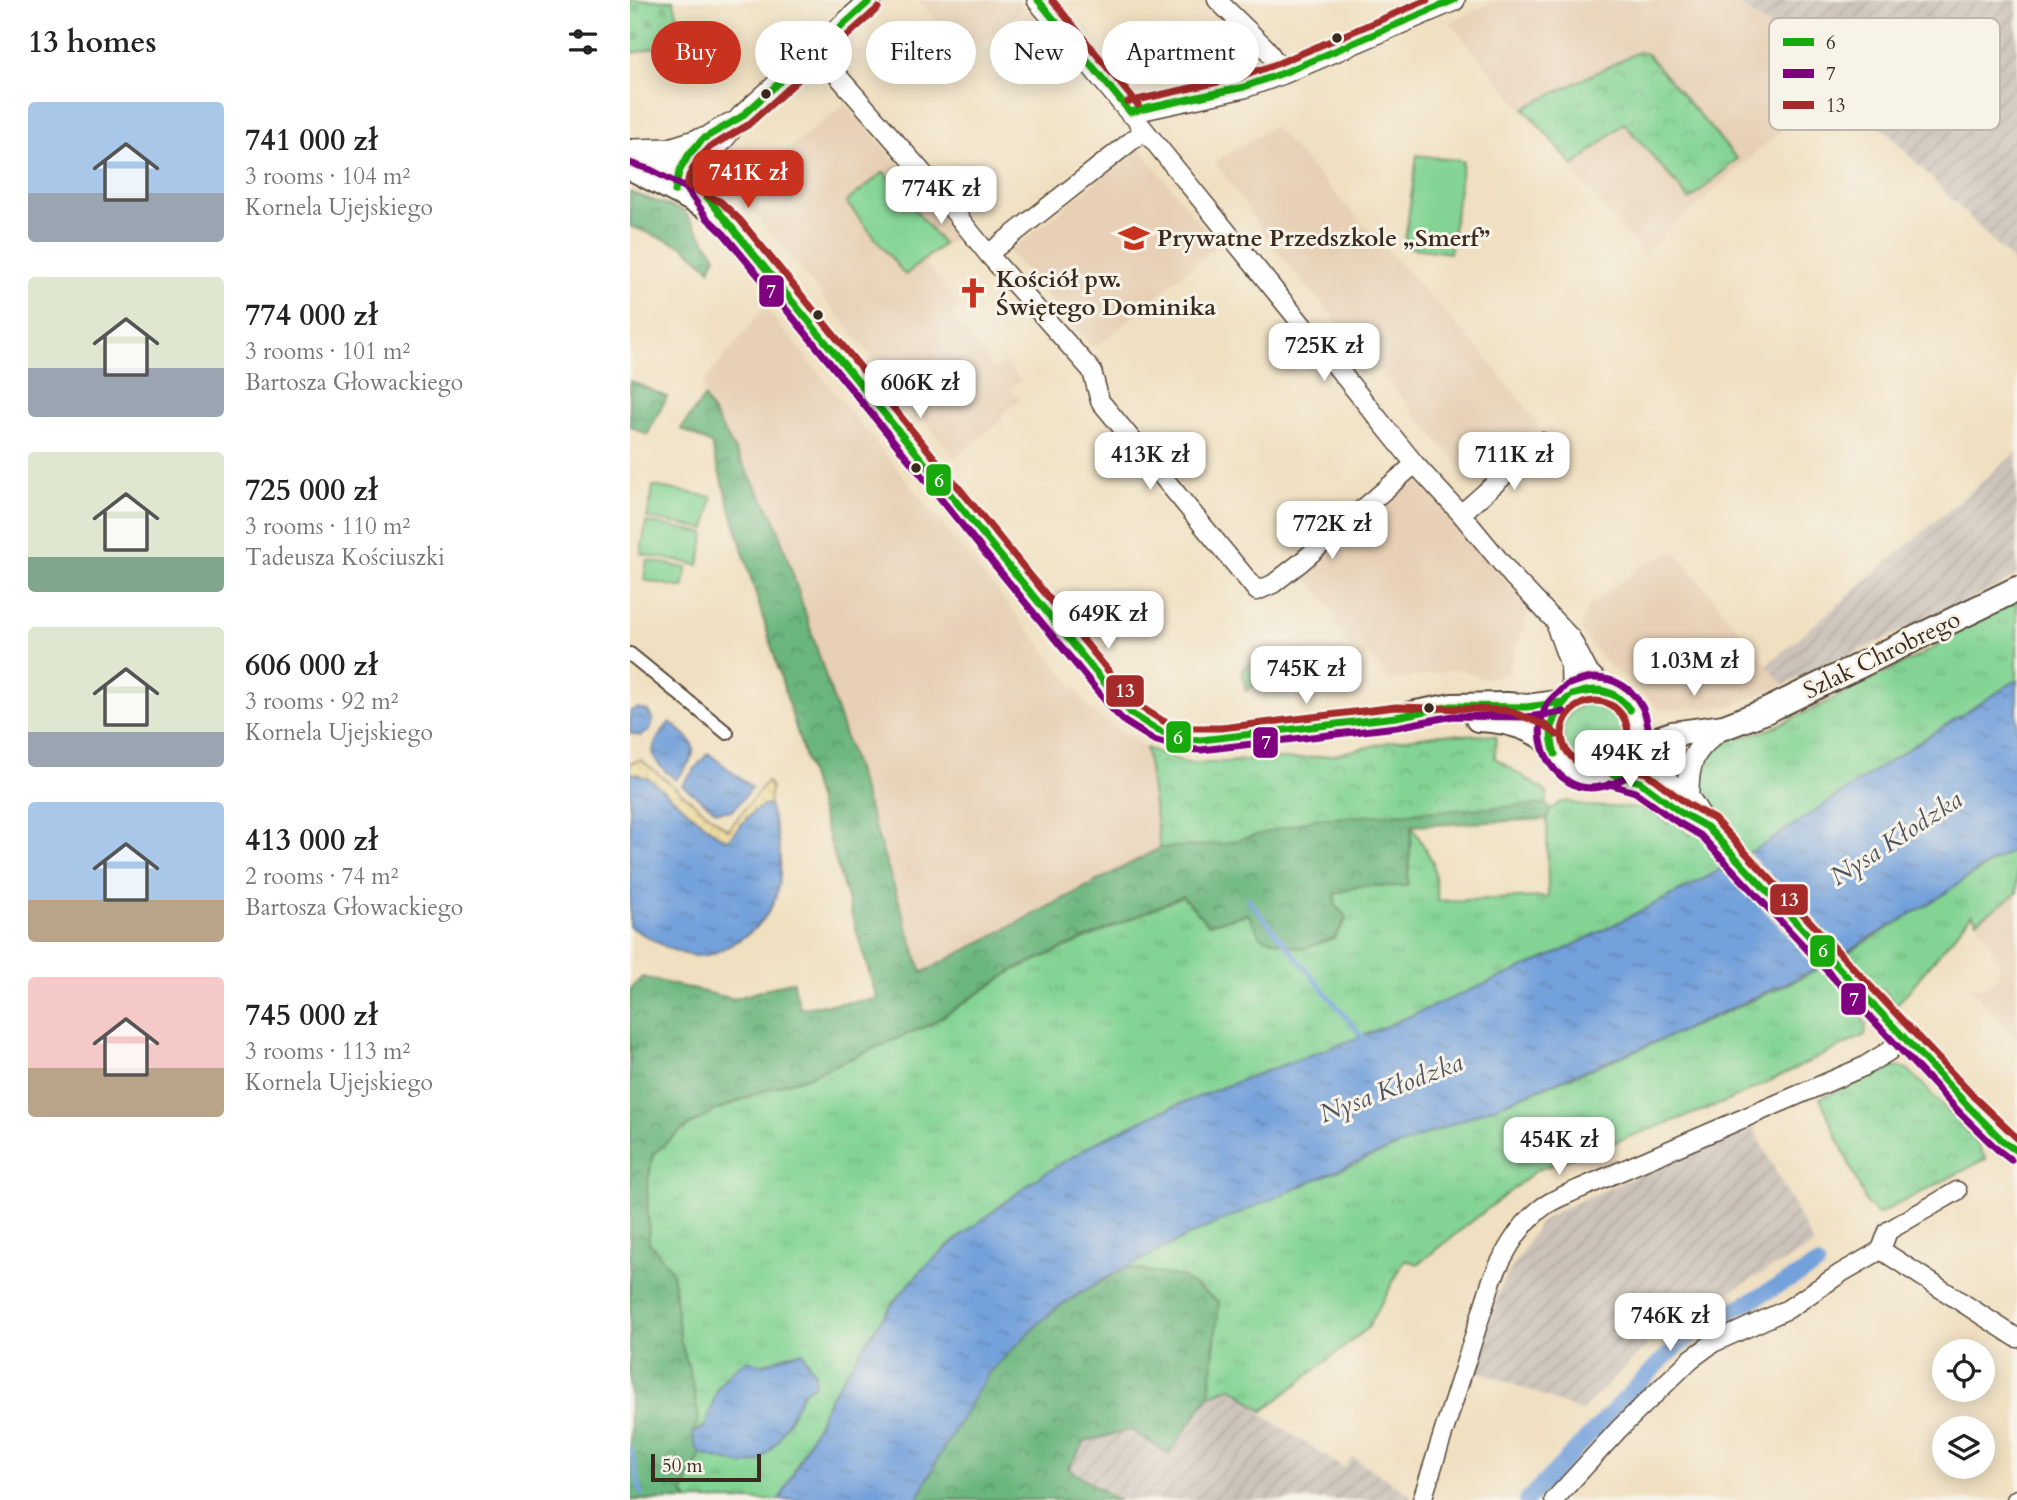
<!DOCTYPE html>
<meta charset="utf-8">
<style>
:root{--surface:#fff;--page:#f2f2f2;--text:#222;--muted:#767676;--accent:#c8321e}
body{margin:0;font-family:Cardo,serif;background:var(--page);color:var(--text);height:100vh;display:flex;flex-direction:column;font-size:26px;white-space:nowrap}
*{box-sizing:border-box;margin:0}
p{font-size:23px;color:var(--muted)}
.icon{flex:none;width:38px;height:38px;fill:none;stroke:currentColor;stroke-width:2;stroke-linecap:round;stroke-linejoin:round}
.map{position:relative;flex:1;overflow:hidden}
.panel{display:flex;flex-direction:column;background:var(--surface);width:630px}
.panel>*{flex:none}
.hud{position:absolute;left:21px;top:21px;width:665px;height:63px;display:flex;gap:14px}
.buttons{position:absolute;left:1302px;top:1339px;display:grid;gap:14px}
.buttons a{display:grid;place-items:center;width:63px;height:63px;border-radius:50%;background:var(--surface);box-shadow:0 4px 18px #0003;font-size:35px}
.scale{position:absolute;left:21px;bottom:18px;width:110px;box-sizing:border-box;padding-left:7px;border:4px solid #3b2a1e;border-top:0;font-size:19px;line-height:24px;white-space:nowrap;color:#3b2a1e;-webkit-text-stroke:5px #f7f3e8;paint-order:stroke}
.price{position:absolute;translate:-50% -60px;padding:0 16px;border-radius:14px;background:#fff;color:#222;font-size:23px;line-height:46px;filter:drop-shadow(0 2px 4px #0008)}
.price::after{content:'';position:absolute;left:50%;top:42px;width:21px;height:16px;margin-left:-10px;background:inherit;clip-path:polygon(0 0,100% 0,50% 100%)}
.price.current{background:var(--accent);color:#fff}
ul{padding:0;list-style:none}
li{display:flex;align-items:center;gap:21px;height:175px;padding:0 28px}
li span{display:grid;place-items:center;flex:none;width:196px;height:140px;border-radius:7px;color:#555}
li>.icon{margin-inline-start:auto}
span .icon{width:84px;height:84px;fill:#fffc;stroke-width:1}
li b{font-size:30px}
h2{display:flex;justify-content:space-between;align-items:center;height:84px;padding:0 28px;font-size:30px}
.tag{padding:0 24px;border-radius:32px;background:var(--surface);box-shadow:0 4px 18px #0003;font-size:24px;line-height:63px}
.tag.current{background:var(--accent);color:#fff}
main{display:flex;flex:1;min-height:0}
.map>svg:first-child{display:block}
.built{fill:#e7d0b5}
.industrial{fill:url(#industrial-furrows)}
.grass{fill:url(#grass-tufts);stroke:#5f7f59;stroke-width:2}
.forest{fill:url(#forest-crowns);stroke:#52704e;stroke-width:2}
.sand{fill:url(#sand-dots);stroke:#94825e;stroke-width:2}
.cemetery{fill:url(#cemetery-stones);stroke:#5f7f59;stroke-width:2}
.park{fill:url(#park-crowns);stroke:#5f7f59;stroke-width:2}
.garden{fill:#83d494;stroke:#5f7f59;stroke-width:2}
.water{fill:url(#water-ripples);stroke:#57667c;stroke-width:2}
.pier{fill:#f0e0c1}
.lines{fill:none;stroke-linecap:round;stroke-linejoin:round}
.stream{stroke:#73a1db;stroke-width:4.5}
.canal{stroke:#73a1db;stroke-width:16}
.pedestrian-casing{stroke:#564536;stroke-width:16}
.minor-casing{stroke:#564536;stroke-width:21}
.tertiary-casing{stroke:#564536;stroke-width:24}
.secondary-casing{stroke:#564536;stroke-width:28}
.pedestrian{stroke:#fff;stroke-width:12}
.minor{stroke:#fff;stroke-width:18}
.tertiary{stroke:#fff;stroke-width:21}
.secondary{stroke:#fff;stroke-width:24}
.bus-1-casing{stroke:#f7f3e8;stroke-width:12}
.bus-2-casing{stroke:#f7f3e8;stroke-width:12}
.bus-3-casing{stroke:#f7f3e8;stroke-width:12}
.bus-1{stroke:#18aa0c;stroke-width:7}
.bus-2{stroke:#800080;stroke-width:7}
.bus-3{stroke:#a52a2a;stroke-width:7}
.bus-dot{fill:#3b2a1e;stroke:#f7f3e8;stroke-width:2.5}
.labels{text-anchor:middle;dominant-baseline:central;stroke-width:6;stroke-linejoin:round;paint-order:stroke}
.poi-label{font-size:24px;font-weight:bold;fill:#3b2a1e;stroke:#f7f3e8;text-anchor:start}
.street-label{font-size:24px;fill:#3b2a1e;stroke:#f7f3e8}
.water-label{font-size:26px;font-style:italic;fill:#4f5460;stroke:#f7f3e8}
.key{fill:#f7f3e8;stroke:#bfb7ab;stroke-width:2}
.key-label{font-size:19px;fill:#3b2a1e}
.line-badge{stroke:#f7f3e8;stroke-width:2.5}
.badge-label{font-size:19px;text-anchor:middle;font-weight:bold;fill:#fff}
</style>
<main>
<section class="panel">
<h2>13 homes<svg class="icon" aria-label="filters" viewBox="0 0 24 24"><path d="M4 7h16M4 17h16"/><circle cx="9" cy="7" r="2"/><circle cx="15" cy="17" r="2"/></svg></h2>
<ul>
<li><span style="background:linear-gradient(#a9c7e8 65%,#9aa5b1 0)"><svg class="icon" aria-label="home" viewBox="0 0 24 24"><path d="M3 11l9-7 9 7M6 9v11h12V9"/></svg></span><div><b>741 000 zł</b><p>3 rooms · 104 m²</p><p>Kornela Ujejskiego</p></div></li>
<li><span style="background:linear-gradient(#dfe7d0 65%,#9aa5b1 0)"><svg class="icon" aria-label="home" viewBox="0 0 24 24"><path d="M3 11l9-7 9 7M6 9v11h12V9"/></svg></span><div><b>774 000 zł</b><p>3 rooms · 101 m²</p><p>Bartosza Głowackiego</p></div></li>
<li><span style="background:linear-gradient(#dfe7d0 75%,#7fa58c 0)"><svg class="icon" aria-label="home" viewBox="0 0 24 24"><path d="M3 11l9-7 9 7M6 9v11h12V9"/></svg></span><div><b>725 000 zł</b><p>3 rooms · 110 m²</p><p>Tadeusza Kościuszki</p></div></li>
<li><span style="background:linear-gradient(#dfe7d0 75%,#9aa5b1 0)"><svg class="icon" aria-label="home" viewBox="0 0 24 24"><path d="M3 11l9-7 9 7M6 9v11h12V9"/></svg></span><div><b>606 000 zł</b><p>3 rooms · 92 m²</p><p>Kornela Ujejskiego</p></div></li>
<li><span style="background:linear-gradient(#a9c7e8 70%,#b9a48a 0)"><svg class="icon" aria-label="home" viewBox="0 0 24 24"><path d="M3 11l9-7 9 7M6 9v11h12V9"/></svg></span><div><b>413 000 zł</b><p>2 rooms · 74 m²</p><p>Bartosza Głowackiego</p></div></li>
<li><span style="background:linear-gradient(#f6c9c9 65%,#b9a48a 0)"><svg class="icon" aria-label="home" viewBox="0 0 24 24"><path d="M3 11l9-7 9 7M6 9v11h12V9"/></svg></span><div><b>745 000 zł</b><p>3 rooms · 113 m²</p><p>Kornela Ujejskiego</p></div></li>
</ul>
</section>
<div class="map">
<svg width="1387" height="1500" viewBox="0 0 1387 1500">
<defs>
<pattern id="industrial-furrows" width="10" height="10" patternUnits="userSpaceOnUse" patternTransform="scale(1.75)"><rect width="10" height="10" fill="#ccc2b9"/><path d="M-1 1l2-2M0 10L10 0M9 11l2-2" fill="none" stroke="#b0a79f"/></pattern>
<pattern id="grass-tufts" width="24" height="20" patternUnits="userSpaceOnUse" patternTransform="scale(1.75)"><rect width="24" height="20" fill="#83d494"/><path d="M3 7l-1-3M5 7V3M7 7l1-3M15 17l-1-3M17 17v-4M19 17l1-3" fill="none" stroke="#72b67f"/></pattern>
<pattern id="forest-crowns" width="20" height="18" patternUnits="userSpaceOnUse" patternTransform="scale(1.75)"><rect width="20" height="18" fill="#6ab67e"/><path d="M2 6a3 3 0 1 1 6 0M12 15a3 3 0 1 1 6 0" fill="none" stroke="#589467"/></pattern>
<pattern id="sand-dots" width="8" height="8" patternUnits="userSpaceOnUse" patternTransform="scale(1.75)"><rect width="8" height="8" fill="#eeda9e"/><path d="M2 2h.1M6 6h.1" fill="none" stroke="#cdbb88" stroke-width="1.8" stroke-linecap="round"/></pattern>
<pattern id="cemetery-stones" width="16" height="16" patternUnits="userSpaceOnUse" patternTransform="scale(1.75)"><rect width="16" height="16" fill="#83d494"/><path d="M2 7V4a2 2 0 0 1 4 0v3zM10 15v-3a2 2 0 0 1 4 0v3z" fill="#72b67f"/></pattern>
<pattern id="park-crowns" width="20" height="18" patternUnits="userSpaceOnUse" patternTransform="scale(1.75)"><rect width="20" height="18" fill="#83d494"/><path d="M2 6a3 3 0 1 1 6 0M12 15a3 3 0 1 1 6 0" fill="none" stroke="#72b67f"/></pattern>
<pattern id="water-ripples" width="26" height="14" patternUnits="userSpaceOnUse" patternTransform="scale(1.75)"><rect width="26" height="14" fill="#73a1db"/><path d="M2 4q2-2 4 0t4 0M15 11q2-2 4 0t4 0" fill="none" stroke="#6083b1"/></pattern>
</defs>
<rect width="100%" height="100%" fill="#f7f3e8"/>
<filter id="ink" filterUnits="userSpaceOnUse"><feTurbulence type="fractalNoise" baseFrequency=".0143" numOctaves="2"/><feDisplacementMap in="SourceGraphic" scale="14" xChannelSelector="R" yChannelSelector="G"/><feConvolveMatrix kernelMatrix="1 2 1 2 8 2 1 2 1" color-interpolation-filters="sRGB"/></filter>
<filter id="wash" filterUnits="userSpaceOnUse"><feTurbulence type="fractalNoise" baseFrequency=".00686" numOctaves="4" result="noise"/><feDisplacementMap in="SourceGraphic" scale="28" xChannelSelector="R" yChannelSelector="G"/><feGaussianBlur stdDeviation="1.57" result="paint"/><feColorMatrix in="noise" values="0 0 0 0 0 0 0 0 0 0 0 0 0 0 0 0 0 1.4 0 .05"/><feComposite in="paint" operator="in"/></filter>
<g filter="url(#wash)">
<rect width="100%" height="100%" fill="#f0e0c1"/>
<path class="built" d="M289 0H386L394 9 346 47 342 43 324 42Z
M868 0H1104L1207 81 1013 253 819 22Z
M215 103 329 234 295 263 330 307 321 315 365 370 375 362 390 380 380 388 390 400 372 414 373 417 365 426 325 458 107 192Z
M643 126 858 359 909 425 843 482 649 253 585 162Z
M509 147 587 245 467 347 460 344 379 252Z
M135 307 419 655 462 712 516 748 530 848 292 973 145 520 74 397V382Z
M769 472 789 479 900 609 877 674 853 679 831 669 759 681 739 655 731 661 701 623 707 616 663 560Z
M1045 551 1137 665 1154 685 1101 706 1030 710 998 680 983 670 959 643 950 628 959 606 1010 567Z
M1387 893V1038L1338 986 1357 988 1369 975V961L1347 921Z"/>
<path class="industrial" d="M1104 0H1387V266L1207 81Z
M1387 452V574L1371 585 1154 685 1137 665Z
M1122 1126 1184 1245 1062 1312 1018 1344 951 1411 844 1369 872 1284 910 1223 929 1210Z
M602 1387 633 1411 631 1414 714 1468 722 1457 781 1495 779 1500H488L438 1467 456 1441 501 1430 539 1453 579 1396Z"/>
<path class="grass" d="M1387 601V680L1270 754 1140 841 1070 881 928 953 733 1036 609 1081 525 1114 467 1142 403 1181 322 1243 295 1267 268 1297 246 1327 200 1398 150 1500H58L52 1494 71 1454 112 1465 159 1421 173 1392 185 1373 172 1352C156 1355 140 1366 124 1364L78 1419 75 1427 63 1433 69 1418 62 1381 50 1339 42 1271 19 1242 17 1187 23 1154 50 1131 87 1110 135 1090 177 1077 301 1024 386 969 553 896 578 924 618 914 673 949 704 938 717 918 705 905 704 894 729 886H777L782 826 803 862 808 901 918 897 917 819 920 810 930 803 937 801 954 806 1010 808 1029 814 1037 824 1045 821 1060 835 1088 814C1064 789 1066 770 1085 743L1138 730 1189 706 1306 647 1326 632Z
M933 734a31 31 0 1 1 62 0a31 31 0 1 1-62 0Z
M1387 848V893L1347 921 1342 914 1266 1006 1253 988 1225 1011 1236 1023 1235 1035 1096 1102 907 1170 788 1264 775 1260 738 1328 633 1411 602 1387 579 1396 589 1302 552 1277 496 1268C671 1173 862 1113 1045 1034 1093 1014 1142 992 1189 969 1258 933 1320 886 1387 848Z"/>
<path class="forest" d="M0 192 54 211 86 256 80 269 53 246 0 226Z
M0 381 37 397 17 435 0 426Z
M74 397 145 520 292 973 530 848 593 844 684 819 916 804 920 810 917 819 782 826 777 886H729L705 894V905L717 918 704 938 673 949 631 937 618 914 578 924 552 896 386 969 301 1024 177 1077 135 1090 87 1110 50 1131 23 1154 17 1187 19 1242 42 1271 50 1339 62 1381 69 1418 63 1433 65 1445 71 1454 53 1493 58 1500H0V990L12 977 104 999 163 981 170 1008 247 999 81 444 51 429Z
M496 1268 552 1277 589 1302 579 1396 539 1454 501 1430 456 1441 438 1468 487 1500H287L309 1456 359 1372 411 1321 431 1305Z"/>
<path class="sand" d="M11 760 98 830 137 781 141 788 139 805C122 805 110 830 98 841L86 834 7 773H0V763Z"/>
<path class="cemetery" d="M0 0H43L55 40 0 54Z"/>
<path class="park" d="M1008 52 1017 54 1107 159 1060 200 994 123 944 166 894 108Z
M624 662 633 664 641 674 616 691 612 670 616 665Z
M811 734 866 736 865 758 918 793 916 804 684 819 593 844 530 848 516 748 556 763H584L626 759H666L704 755 763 741Z
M1270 1067 1279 1070 1344 1139 1356 1159 1247 1215 1236 1202 1190 1098 1259 1068Z"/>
<path class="garden" d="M787 155 833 161 820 253 774 247Z
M254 172 313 244 275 275 216 202Z
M23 486 82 497 76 529 17 518Z
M16 522 75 533 69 565 11 554Z
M17 560 57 568 53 588 14 580Z"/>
<path class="water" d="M1387 680V848L1346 871 1310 897 1189 968 1045 1034 694 1176 560 1235 470 1281 431 1305 411 1321 359 1372 309 1456 287 1500H150L200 1398 246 1327 268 1297 295 1267 322 1243 403 1181 467 1142 525 1114 609 1081 733 1036 928 953 1070 881 1140 841 1270 754Z
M8 708 18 711 23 721 19 731 10 736 0 733V711Z
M40 722C70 746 70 750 46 780 18 757 16 751 40 722Z
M78 753 122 788 102 811H86L52 785Z
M0 773 18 778 86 834 97 840C110 830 122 805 139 805 155 854 161 909 109 940 98 947 83 956 69 956 45 956 21 938 0 927Z
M173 1352 180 1367 185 1373V1384L173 1392 148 1441 129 1462 113 1465 71 1454 65 1445 63 1433 75 1427C88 1392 82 1382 118 1360L133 1365 157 1355Z"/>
<path class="pier" d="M1116 851 1132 867 1139 871V875L1194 934 1202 938V942L1216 957 1192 971 1181 960 1173 955V951L1117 892H1112L1109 884 1091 865Z"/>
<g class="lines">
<path class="stream" d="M617 898 735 1040
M0 1447 11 1494"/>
<path class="canal" d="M897 1500 1031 1361 1070 1328 1187 1265"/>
</g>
</g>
<g filter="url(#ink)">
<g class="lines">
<g class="pedestrian-casing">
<path id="pedestrian" d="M0 654 97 733"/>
</g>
<g class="minor-casing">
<path id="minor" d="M587 0 636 48 653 73
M186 51 292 172 358 254 462 371 470 401 627 591 643 584 670 563 785 464
M500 112 785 464 831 514 883 577 941 638 958 671 978 691
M358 254 514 131
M831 514 912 442
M927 630 940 666 941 695
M1251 1250 1387 1338
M792 1500 862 1280C873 1255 887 1228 909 1210 920 1200 936 1195 949 1189L1233 1067 1259 1051 1272 1036
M924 1500 989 1429 1061 1359 1083 1343 1158 1309 1211 1273 1251 1250 1258 1231 1327 1191
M1386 1500 1387 1499"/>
</g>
<g class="tertiary-casing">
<path id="tertiary" d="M408 0 500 112 614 87 653 73 824 0
M3 150 40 149 71 139
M46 187C54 151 70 141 100 124
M49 188 63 180 75 161 111 117 241 0
M1005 753 1062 803 1077 827 1338 1106 1375 1143 1387 1151
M982 774 1010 782 1050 812 1077 827
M1058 799C1057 761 1063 749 1094 727"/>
</g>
<g class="secondary-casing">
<path id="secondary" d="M0 152 25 160 63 180 85 211 102 227 150 285 491 703 502 714 529 731 555 739 571 740 592 739 766 717 822 706 877 705 897 707 933 702
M0 167 81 209
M920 733a44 44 0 1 1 88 0a44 44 0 1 1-88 0Z
M848 719C874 720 900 725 920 743
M1007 746 1042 734 1094 727 1136 711 1387 589"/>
</g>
<use href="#pedestrian" class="pedestrian"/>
<use href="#minor" class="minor"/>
<use href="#tertiary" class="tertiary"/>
<use href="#secondary" class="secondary"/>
<g class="bus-1-casing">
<path id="bus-1" d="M408 0 500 112
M500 112 614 87 653 73 824 0
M63 180 491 703 502 714 529 731 555 739 571 740 766 717 822 706 897 707 933 702
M45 191 49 172 59 154 73 139 111 117 241 0
M942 695C966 686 985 688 1000 710
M942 695C966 688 985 689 1000 710
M925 754C918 731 919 714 938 698
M925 754C918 731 922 715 938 698
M982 774 1010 782 1050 812 1077 827 1338 1106 1375 1143 1387 1151"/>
</g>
<g class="bus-2-casing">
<path id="bus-2" d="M0 163 21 170 56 188 77 218 94 234 142 292 483 710 495 722 524 740 553 749 571 750 767 727 823 716 897 717 934 712
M933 688C928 693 922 697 918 703 902 731 912 765 939 782 950 789 963 789 975 786 1041 770 1027 677 963 678 955 678 945 682 937 685
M979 784 1005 792 1044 820 1070 835 1330 1113 1368 1150 1381 1160"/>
</g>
<g class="bus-3-casing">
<path id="bus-3" d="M422 0 508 105
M248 8 118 125 80 147 68 160 59 176 57 185 91 202 110 220 499 696 509 706 533 721 557 728H591L766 707 877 710 915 725 927 735
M498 102 611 77 649 63 797 0
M932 734a33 33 0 1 1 66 0a33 33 0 1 1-66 0Z
M985 764 1016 773 1056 803 1084 819 1346 1099 1387 1138"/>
</g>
<use href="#bus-1" class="bus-1"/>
<use href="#bus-2" class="bus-2"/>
<use href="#bus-3" class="bus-3"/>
</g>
</g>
<defs>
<g id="school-bare" transform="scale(2.415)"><path d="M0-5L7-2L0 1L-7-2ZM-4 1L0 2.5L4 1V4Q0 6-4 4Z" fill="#c8321e" stroke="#f7f3e8" stroke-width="2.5" paint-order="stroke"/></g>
<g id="church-bare" transform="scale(2.415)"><path d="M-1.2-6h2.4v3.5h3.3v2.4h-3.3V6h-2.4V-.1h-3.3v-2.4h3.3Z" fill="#c8321e" stroke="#f7f3e8" stroke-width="2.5" paint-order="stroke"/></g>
</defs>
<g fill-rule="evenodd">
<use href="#school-bare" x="504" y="238"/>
<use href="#church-bare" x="343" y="293"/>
</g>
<g class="bus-dot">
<circle cx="707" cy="38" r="6"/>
<circle cx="136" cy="94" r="6"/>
<circle cx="188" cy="315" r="6"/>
<circle cx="286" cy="468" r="6"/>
<circle cx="799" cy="708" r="6"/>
</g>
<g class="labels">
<g class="poi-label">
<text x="527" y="238">Prywatne Przedszkole „Smerf”</text>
<text x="366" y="279">Kościół pw.<tspan x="366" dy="28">Świętego Dominika</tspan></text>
</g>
<g class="street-label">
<text transform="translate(1252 655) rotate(-26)">Szlak Chrobrego</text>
</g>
<g class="water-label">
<text transform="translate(1266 838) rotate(-33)">Nysa Kłodzka</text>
<text transform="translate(761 1088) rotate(-21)">Nysa Kłodzka</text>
</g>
</g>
<rect x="1139" y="18" width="231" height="112" rx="10" class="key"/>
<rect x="1153" y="38" width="31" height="8" fill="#18aa0c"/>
<rect x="1153" y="69" width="31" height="9" fill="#800080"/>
<rect x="1153" y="101" width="31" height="8" fill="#a52a2a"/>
<g class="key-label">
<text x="1196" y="49">6</text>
<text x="1196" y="80">7</text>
<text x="1196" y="112">13</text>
</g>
<g class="line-badge">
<rect x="128" y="274" width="27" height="34" rx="7" fill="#800080"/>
<rect x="295" y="463" width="27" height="34" rx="7" fill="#18aa0c"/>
<rect x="475" y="674" width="40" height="34" rx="7" fill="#a52a2a"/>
<rect x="535" y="720" width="27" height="34" rx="7" fill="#18aa0c"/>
<rect x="622" y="726" width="27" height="33" rx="7" fill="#800080"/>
<rect x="1139" y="883" width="40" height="33" rx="7" fill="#a52a2a"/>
<rect x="1179" y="934" width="27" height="34" rx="7" fill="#18aa0c"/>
<rect x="1210" y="982" width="27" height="34" rx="7" fill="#800080"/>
</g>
<g class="badge-label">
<text x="141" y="298">7</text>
<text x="309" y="487">6</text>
<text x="495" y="697">13</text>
<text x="548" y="744">6</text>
<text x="636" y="749">7</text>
<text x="1159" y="906">13</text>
<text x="1193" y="957">6</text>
<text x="1224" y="1006">7</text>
</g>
</svg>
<div class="buttons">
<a><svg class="icon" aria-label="locate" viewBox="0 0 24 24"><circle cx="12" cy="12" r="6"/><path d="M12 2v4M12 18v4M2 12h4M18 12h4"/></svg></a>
<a><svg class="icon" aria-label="layers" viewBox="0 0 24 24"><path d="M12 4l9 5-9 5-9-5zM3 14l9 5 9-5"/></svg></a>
</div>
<div class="scale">50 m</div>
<b class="price current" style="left:118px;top:210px">741K zł</b>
<b class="price" style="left:311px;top:226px">774K zł</b>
<b class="price" style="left:694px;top:383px">725K zł</b>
<b class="price" style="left:290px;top:420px">606K zł</b>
<b class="price" style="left:520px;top:492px">413K zł</b>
<b class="price" style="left:884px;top:492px">711K zł</b>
<b class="price" style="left:702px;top:561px">772K zł</b>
<b class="price" style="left:478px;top:651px">649K zł</b>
<b class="price" style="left:1064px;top:698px">1.03M zł</b>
<b class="price" style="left:676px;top:706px">745K zł</b>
<b class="price" style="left:1000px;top:790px">494K zł</b>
<b class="price" style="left:929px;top:1177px">454K zł</b>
<b class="price" style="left:1040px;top:1353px">746K zł</b>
<div class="hud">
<a class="tag current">Buy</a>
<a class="tag">Rent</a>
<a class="tag">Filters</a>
<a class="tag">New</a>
<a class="tag">Apartment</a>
</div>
</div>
</main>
